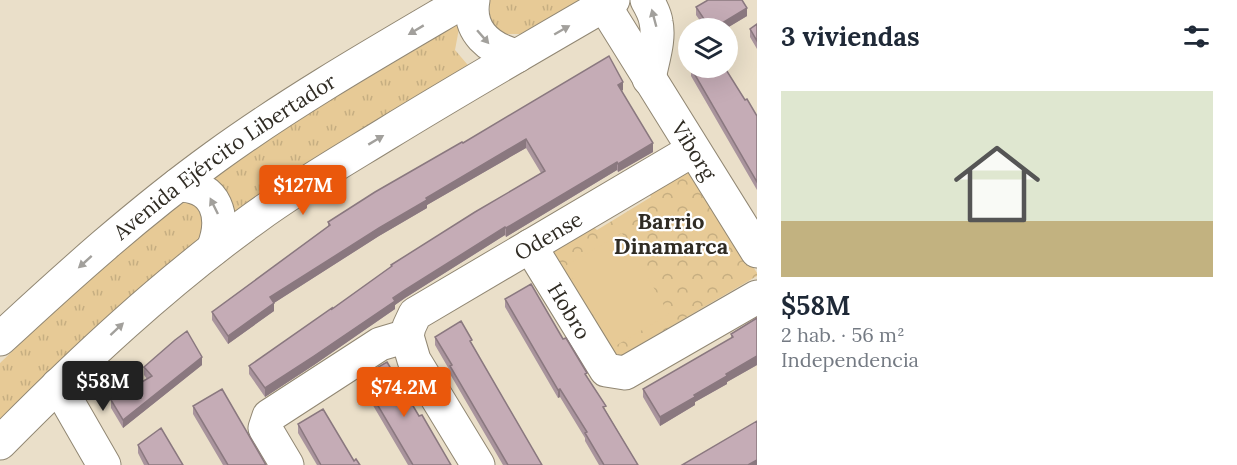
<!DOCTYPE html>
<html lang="es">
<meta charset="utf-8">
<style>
:root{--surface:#fff;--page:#f2f2f3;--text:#1f2937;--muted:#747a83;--line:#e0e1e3;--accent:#ea580c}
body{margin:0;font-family:Lora,serif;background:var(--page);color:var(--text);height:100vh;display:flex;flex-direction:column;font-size:22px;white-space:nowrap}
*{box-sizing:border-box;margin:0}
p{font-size:20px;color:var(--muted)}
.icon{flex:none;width:33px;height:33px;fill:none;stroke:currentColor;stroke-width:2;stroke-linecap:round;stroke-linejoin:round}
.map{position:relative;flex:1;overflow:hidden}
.details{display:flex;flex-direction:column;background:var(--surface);width:480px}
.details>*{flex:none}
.buttons{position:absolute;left:678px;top:18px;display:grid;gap:12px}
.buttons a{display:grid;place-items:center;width:60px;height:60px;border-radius:50%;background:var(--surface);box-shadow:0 6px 24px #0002;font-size:30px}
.price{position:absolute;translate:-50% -51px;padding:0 14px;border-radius:6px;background:var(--accent);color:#fff;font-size:20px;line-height:39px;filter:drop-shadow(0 2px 3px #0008)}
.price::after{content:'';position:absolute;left:50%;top:36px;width:18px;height:14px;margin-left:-9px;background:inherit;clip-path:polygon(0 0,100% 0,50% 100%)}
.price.active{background:#222;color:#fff}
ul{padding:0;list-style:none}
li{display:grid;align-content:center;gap:12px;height:318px;padding:0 24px}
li+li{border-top:2px solid var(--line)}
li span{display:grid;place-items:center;height:186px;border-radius:0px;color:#555}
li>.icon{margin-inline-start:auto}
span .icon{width:108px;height:108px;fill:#fffc;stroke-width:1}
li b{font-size:26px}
h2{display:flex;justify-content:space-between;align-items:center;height:72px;padding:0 24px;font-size:26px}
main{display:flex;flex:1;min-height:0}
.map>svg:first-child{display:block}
.grass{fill:url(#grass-tufts)}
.park{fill:url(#park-crowns)}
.garden{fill:#e7ca96}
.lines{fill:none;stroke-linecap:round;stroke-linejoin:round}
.minor-casing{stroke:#918773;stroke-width:35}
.major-casing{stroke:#918773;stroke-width:35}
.minor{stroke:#fff;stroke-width:33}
.major{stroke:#fff;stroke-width:33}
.wall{fill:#a9949d}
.shaded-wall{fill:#8a787f}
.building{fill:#c5acb6;stroke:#8a787f;stroke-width:1.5}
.oneway{fill:#a2a09c}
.labels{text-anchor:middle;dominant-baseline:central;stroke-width:4.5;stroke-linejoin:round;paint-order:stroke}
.street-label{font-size:21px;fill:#302c24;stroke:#fff}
.neighbourhood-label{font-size:22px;font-weight:bold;fill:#302c24;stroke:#fff}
</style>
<main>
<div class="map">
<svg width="757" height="465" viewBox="0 0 757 465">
<defs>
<pattern id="grass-tufts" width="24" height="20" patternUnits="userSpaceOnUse" patternTransform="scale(1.5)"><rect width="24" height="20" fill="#e7ca96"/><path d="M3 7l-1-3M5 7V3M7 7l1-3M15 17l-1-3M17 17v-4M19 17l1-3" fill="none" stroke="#c6ae81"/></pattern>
<pattern id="park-crowns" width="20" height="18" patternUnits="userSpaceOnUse" patternTransform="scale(1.5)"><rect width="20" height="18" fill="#e7ca96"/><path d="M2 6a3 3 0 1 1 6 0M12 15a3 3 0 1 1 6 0" fill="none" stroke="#c6ae81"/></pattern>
</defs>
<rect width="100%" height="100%" fill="#eadfc9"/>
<path class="grass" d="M490 0H580L520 34H497L490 17Z
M460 23 455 50 473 71 288 174 228 220 225 193 214 178 286 127Z
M191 199 204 200 208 236 0 419V363L63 303 167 212Z"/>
<path class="park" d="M690 162 757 273V276L622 355 609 354 548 250 586 221 597 230 651 197 646 186Z"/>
<path class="garden" d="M622 233 669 314 612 348 565 266Z"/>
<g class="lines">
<g class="minor-casing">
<g id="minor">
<path d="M647 0C651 7 655 14 656 22 660 40 652 61 649 79"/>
<path id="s1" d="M604 5 757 251"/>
<path id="s2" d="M530 246 606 370 625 373 757 297"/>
<path d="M58 385 104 465"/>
<path d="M287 465 265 428 269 416 380 344 407 336"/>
<path id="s3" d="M478 465 414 360 407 336 409 327 415 314 693 150"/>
</g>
</g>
<g class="major-casing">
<g id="major">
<path d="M473 0C467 32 490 49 517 56"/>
<path d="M178 185C217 185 226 217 213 249"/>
<path id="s4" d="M0 339C69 275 139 212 215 157 295 99 381 50 466 0"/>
<path d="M0 443C80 362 163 284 256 217 297 187 342 161 386 134 461 88 537 44 613 0"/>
</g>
</g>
<use href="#minor" class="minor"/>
<use href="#major" class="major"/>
</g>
<path class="wall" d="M696 7 747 16 727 28H705L696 15Z
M757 24V49L750 37V29Z
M691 68 745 100 757 116V190L691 76Z
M623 90 622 91 653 152 618 172 617 170 506 237 505 235 405 298 395 305V309L314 365 265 397 249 374V366L332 309 391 267V265L541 173 526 148 427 205V208L379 236 274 303V311L228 344 212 320V312L328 227V222L463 143Z
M505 299 563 339 587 376 606 411 638 465H599L585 441V438L560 397 558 398 505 307Z
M757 318V365L727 382V384L695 402V405L660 426 643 397V389L731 339V334Z
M435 337 472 345 542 465H503L450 374V371L435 345Z
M202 365 123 428 111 408V400L147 379 144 375V367Z
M361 377 419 416 451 465H408L361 385Z
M193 406 266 465H223L193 414Z
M298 424 354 461 360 465H317L298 433Z
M138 445 183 465H144L138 453Z"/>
<path class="shaded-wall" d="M747 8V16L727 28H714Z
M623 82V90L618 93V85Z
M526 139V148L427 205V208L379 236 274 303V311L228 344V336L270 297 426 198Z
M653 143V152L618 172V164Z
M617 162V170L506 237V228Z
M505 227V235L405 298 395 305V309L314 365 265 397V388L405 290Z
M757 356V365L727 382V384L695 402V405L660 426V417L726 374Z
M202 357V365L123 428V420Z
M560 389V397L558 398V390Z
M757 460V465H748Z"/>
<path class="building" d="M708 0H742L747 8 714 28H710L696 7Z
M757 24V41L750 29Z
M609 56 623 82 618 85 653 143 618 164 617 162 506 228 505 227 405 290 393 298 395 301 314 356 265 388 249 366 332 308V309L392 266 391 265 475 212 545 171 526 139 426 198 427 200 379 228 270 297 274 303 228 336 212 312 330 225 328 222 375 192 462 142 463 143Z
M691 68H725L745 100 747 99 757 116V182Z
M531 284 563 339 566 338 587 373 585 374 606 406 603 407 638 465H604L585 433 587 432 560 389 558 390 505 299Z
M757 318V356L726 374 727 376 694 395 695 397 660 417 643 389 733 337 731 334Z
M461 321 472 340 470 341 542 465H508L450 366 452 365 435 337Z
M187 331 202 357 123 420 111 400 152 376 144 367 175 340Z
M387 362 419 416 422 415 451 465H413L361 377Z
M222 389 266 465H228L193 406Z
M323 409 354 461 356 459 360 465H321L298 424Z
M757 421V460L748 465H682Z
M161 428 183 465H149L138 445Z"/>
<defs><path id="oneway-solid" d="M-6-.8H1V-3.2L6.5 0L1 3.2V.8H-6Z" transform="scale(1.5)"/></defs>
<g class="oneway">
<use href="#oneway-solid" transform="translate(654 18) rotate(-105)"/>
<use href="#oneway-solid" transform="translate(416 30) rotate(149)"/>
<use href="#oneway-solid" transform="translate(562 30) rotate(-30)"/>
<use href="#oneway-solid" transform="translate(483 37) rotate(49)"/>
<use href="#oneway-solid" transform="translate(376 140) rotate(-31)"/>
<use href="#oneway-solid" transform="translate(214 206) rotate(-116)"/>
<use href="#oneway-solid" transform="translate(85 262) rotate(138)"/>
<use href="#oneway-solid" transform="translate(117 329) rotate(-43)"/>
</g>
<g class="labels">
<g class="street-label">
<text stroke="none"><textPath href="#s1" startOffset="171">Viborg</textPath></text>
<text stroke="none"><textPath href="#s4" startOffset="290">Avenida Ejército Libertador</textPath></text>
<text stroke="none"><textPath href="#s3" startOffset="326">Odense</textPath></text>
<text stroke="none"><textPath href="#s2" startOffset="76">Hobro</textPath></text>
</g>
<g class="neighbourhood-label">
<text x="671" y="221">Barrio<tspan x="671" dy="25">Dinamarca</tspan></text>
</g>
</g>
</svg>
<div class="buttons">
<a><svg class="icon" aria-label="layers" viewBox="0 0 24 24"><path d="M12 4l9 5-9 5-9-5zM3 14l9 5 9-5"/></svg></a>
</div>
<b class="price" style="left:303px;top:216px">$127M</b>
<b class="price active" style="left:103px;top:412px">$58M</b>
<b class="price" style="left:404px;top:418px">$74.2M</b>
</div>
<section class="details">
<h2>3 viviendas<svg class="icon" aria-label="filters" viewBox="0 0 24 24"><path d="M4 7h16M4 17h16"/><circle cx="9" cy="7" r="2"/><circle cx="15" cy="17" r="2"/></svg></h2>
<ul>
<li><span style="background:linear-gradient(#dfe7d0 70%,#c2b280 0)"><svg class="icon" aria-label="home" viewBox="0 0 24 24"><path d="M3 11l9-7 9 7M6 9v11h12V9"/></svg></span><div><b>$58M</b><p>2 hab. · 56 m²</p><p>Independencia</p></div></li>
</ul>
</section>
</main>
